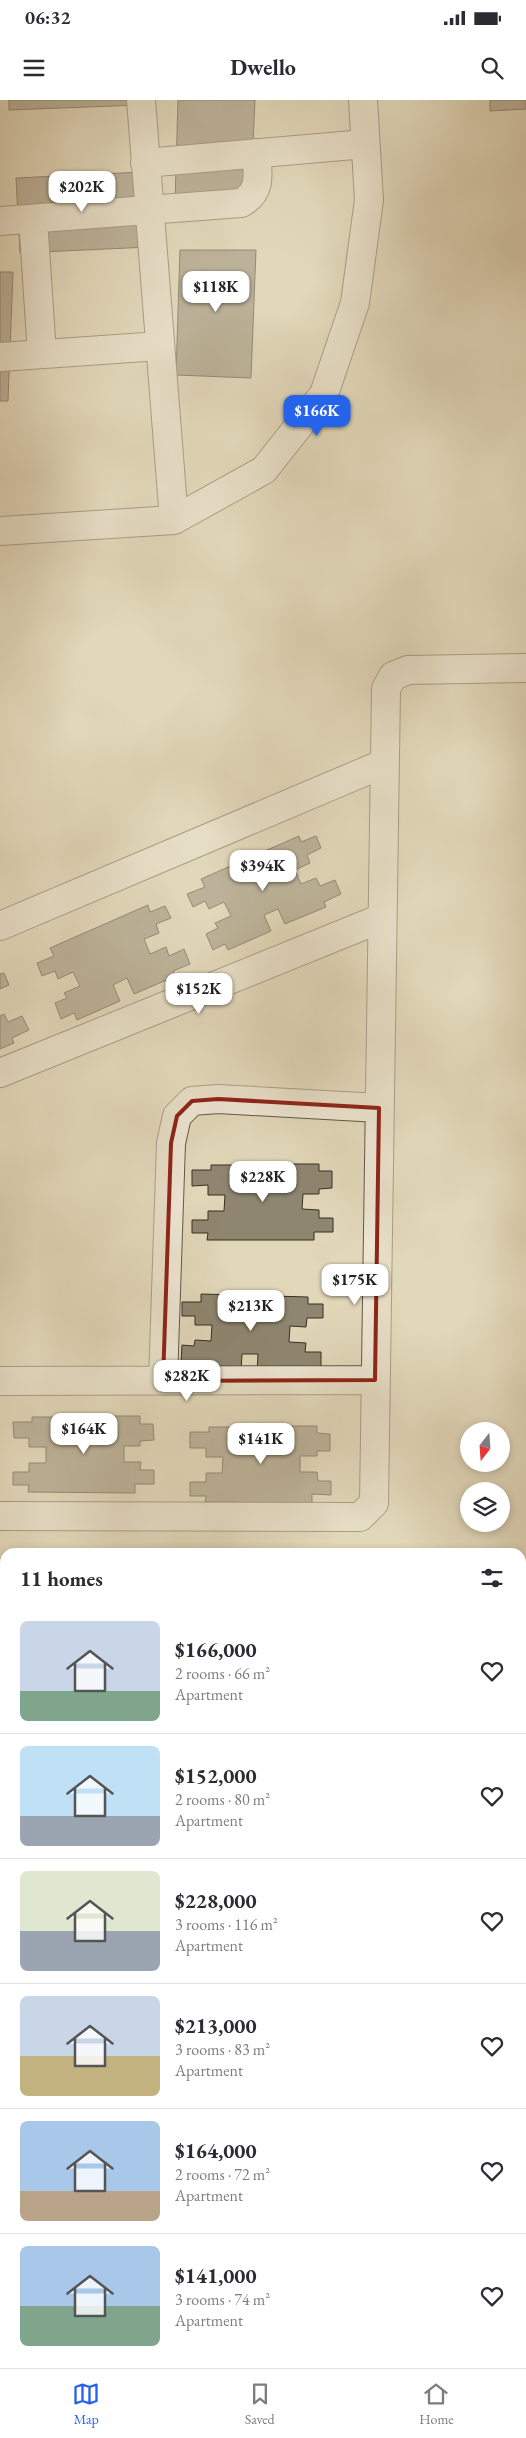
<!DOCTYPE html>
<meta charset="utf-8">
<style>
:root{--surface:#fff;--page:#f7f7f7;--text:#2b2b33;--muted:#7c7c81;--line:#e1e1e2;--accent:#2563eb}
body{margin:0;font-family:"EB Garamond",serif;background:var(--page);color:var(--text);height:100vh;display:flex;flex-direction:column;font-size:19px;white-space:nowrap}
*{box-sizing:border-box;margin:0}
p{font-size:16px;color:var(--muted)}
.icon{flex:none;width:28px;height:28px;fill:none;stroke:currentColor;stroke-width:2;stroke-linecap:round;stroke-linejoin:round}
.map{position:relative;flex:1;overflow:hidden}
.sheet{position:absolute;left:0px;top:1448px;width:526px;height:821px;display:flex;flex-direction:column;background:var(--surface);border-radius:15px 15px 0 0;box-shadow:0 2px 8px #0003}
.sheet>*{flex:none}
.needle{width:32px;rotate:197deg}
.tools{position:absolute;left:460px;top:1322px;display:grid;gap:10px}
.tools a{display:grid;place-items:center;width:50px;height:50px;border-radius:50%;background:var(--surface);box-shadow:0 2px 8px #0003;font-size:25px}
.price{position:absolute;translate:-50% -42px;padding:0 11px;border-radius:10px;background:#fff;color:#222;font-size:16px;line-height:32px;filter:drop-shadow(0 1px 2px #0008)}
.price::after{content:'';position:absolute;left:50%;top:30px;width:15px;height:11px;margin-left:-8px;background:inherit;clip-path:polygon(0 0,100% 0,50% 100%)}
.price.on{background:var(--accent);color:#fff}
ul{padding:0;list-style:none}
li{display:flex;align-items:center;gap:15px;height:125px;padding:0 20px}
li+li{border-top:1px solid var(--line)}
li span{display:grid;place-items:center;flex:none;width:140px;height:100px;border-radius:8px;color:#555}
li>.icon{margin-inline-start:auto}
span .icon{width:60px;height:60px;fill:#fffc;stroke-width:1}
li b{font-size:21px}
h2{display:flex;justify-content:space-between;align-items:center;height:60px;padding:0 20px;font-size:21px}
.status{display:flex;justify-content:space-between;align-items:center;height:35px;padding:0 25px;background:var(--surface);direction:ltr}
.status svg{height:14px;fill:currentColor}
header{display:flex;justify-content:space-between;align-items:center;height:65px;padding:0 20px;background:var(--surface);font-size:22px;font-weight:700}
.tabs{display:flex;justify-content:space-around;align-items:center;height:70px;border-top:1px solid var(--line);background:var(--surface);font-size:14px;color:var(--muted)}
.tabs a{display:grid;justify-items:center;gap:2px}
.tabs .on{color:var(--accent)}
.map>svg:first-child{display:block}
.building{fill:#8f8671;stroke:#372e22}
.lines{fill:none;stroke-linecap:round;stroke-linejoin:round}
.minor-casing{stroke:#625848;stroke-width:30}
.minor{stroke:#ece5d2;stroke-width:28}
.marked{fill:none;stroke:#8f2418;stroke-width:4;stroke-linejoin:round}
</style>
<div class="status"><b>06:32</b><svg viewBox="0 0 49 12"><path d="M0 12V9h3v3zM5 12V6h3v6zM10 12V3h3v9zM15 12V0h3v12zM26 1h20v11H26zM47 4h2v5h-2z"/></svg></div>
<header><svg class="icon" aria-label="menu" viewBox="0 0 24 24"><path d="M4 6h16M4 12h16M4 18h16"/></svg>Dwello<svg class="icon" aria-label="search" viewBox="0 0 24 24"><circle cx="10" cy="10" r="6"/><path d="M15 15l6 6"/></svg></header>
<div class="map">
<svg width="526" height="2268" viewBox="0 0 526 2268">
<rect width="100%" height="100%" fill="#e1d7b9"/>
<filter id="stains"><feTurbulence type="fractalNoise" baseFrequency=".004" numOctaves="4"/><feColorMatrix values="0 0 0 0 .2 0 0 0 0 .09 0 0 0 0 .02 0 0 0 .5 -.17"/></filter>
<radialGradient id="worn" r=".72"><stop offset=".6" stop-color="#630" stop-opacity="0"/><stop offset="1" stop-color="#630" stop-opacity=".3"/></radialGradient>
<path class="building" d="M9 0H138L139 5 9 10Z
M178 0H255L250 105 175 103Z
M490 0H526V9L490 11Z
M142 72 149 147 20 153 16 78Z
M180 150H256L251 278 176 275Z
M0 172H13L8 301H0Z
M299 736 301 742 316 736 321 748 307 755 310 763 295 770 301 784 316 778 320 786 335 780 341 794 324 802 326 807 285 824 278 809 264 815 271 831 228 850 225 844 213 850 206 834 218 828 215 823 231 816 224 802 209 809 205 801 193 807 187 794 205 787 201 779Z
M148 805 150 812 165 806 171 818 156 824 159 833 144 839 150 854 166 847 169 856 184 849 190 864 173 871 176 876 134 894 127 878 113 885 120 901 77 920 74 913 61 919 55 903 67 898 64 893 80 886 73 872 58 879 55 871 42 876 37 863 54 856 50 848Z
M4 873 9 885 0 889V874Z
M4 914 8 922 22 916 29 930 12 938 14 943 0 949V916Z
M272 1064H319V1071H332V1088L319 1089V1094H303L302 1109 319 1110V1118H333V1132H314V1140H207L208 1133H192V1120H208V1111H224L225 1095H208V1085L192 1086V1070H211V1065H256V1082H272Z
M201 1194 308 1197V1204H323V1218H307L306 1227 290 1226 289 1242 306 1243 305 1252H321V1268L257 1271 258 1254H242L241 1271 194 1270V1263L181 1262 182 1245 194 1246 195 1240 211 1241 212 1225H195V1216H182V1202H201Z
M93 1316H140V1324H153L154 1340 140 1341V1346H124V1362H141L140 1370H154V1384H135V1393L28 1392 29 1385H13V1372H29V1363H46V1347H29V1338H14L13 1322H32V1317H77V1334H93Z
M270 1326H317V1333L330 1334V1351H317V1356H300V1372H317L318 1381H331V1395L312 1394V1403L205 1402 206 1396H190V1382H206V1373H222L223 1357H206V1348H190V1332H209V1327H254V1344H270Z"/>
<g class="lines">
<g class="minor-casing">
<path id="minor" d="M141 0 174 420
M145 63 365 44
M33 119 42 254
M0 121 241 103C262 92 258 73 256 53
M0 257 160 246
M0 431 174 420 264 370 324 294 355 203 369 100 363 0
M0 826 385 663
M0 973 382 818
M0 1281 375 1280
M163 1281 171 1043 177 1016 192 1001 218 999 379 1008
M0 1416 360 1417 374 1403 386 589 393 576 408 570 526 568"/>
</g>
<use href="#minor" class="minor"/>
</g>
<path d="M0 0H526V2268H0ZM218 999 379 1008 375 1280 163 1281 171 1043 177 1016 192 1001Z" fill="#e1d7b9" fill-opacity=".55" fill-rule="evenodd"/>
<path class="marked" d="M218 999 379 1008 375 1280 163 1281 171 1043 177 1016 192 1001Z"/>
<rect width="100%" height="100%" filter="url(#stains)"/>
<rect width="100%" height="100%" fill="url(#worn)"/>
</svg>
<div class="tools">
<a><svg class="needle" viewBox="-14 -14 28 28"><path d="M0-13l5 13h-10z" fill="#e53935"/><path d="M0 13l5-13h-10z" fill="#7c7c81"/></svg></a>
<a><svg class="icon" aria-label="layers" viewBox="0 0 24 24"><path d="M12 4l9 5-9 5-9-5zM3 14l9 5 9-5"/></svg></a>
</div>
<b class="price" style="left:82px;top:113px">$202K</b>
<b class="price" style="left:216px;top:213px">$118K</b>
<b class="price on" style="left:317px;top:337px">$166K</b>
<b class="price" style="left:263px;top:792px">$394K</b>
<b class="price" style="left:199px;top:915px">$152K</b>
<b class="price" style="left:263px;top:1103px">$228K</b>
<b class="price" style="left:355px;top:1206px">$175K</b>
<b class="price" style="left:251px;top:1232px">$213K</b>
<b class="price" style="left:187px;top:1302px">$282K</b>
<b class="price" style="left:84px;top:1355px">$164K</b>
<b class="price" style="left:261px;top:1365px">$141K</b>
<section class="sheet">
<h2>11 homes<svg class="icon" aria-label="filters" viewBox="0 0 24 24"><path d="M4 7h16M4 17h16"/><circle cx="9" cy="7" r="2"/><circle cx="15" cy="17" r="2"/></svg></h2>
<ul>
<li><span style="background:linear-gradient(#c9d6e8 70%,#7fa58c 0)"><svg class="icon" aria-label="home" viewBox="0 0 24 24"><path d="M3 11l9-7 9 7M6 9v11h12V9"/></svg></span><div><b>$166,000</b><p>2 rooms · 66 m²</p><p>Apartment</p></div><svg class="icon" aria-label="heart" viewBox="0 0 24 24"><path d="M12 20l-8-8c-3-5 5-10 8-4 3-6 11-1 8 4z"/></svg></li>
<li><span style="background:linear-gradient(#bfe0f5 70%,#9aa5b1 0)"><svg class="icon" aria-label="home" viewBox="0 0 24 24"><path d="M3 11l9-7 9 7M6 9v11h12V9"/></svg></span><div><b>$152,000</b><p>2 rooms · 80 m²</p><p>Apartment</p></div><svg class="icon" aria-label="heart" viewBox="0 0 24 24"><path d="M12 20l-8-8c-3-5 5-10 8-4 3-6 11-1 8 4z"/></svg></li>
<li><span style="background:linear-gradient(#dfe7d0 60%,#9aa5b1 0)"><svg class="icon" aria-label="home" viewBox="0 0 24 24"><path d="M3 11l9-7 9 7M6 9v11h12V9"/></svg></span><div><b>$228,000</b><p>3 rooms · 116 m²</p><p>Apartment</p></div><svg class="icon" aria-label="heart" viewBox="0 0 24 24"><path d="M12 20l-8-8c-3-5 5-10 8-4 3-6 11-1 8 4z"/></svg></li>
<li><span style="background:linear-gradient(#c9d6e8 60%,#c2b280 0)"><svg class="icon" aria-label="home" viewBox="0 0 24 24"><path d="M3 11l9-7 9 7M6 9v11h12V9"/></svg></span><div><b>$213,000</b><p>3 rooms · 83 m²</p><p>Apartment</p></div><svg class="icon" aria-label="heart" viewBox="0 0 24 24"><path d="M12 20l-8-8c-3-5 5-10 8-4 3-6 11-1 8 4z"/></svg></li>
<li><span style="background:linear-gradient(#a9c7e8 70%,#b9a48a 0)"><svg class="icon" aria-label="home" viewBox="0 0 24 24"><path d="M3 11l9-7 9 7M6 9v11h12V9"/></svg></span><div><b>$164,000</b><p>2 rooms · 72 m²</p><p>Apartment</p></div><svg class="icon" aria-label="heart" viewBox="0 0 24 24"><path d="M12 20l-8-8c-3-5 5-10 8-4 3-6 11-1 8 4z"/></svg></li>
<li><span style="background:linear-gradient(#a9c7e8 60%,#7fa58c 0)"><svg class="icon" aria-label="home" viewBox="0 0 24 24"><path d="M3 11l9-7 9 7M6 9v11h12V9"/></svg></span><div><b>$141,000</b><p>3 rooms · 74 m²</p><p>Apartment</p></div><svg class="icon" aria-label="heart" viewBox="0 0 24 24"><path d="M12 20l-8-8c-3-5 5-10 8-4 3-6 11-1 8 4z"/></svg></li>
</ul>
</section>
</div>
<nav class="tabs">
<a class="on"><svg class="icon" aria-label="map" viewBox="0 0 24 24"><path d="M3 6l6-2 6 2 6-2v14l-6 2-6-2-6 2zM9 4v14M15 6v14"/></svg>Map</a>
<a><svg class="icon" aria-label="saved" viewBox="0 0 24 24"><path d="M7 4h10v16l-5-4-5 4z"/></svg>Saved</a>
<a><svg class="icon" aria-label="home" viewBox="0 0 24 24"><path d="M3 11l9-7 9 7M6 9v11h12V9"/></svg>Home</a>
</nav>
